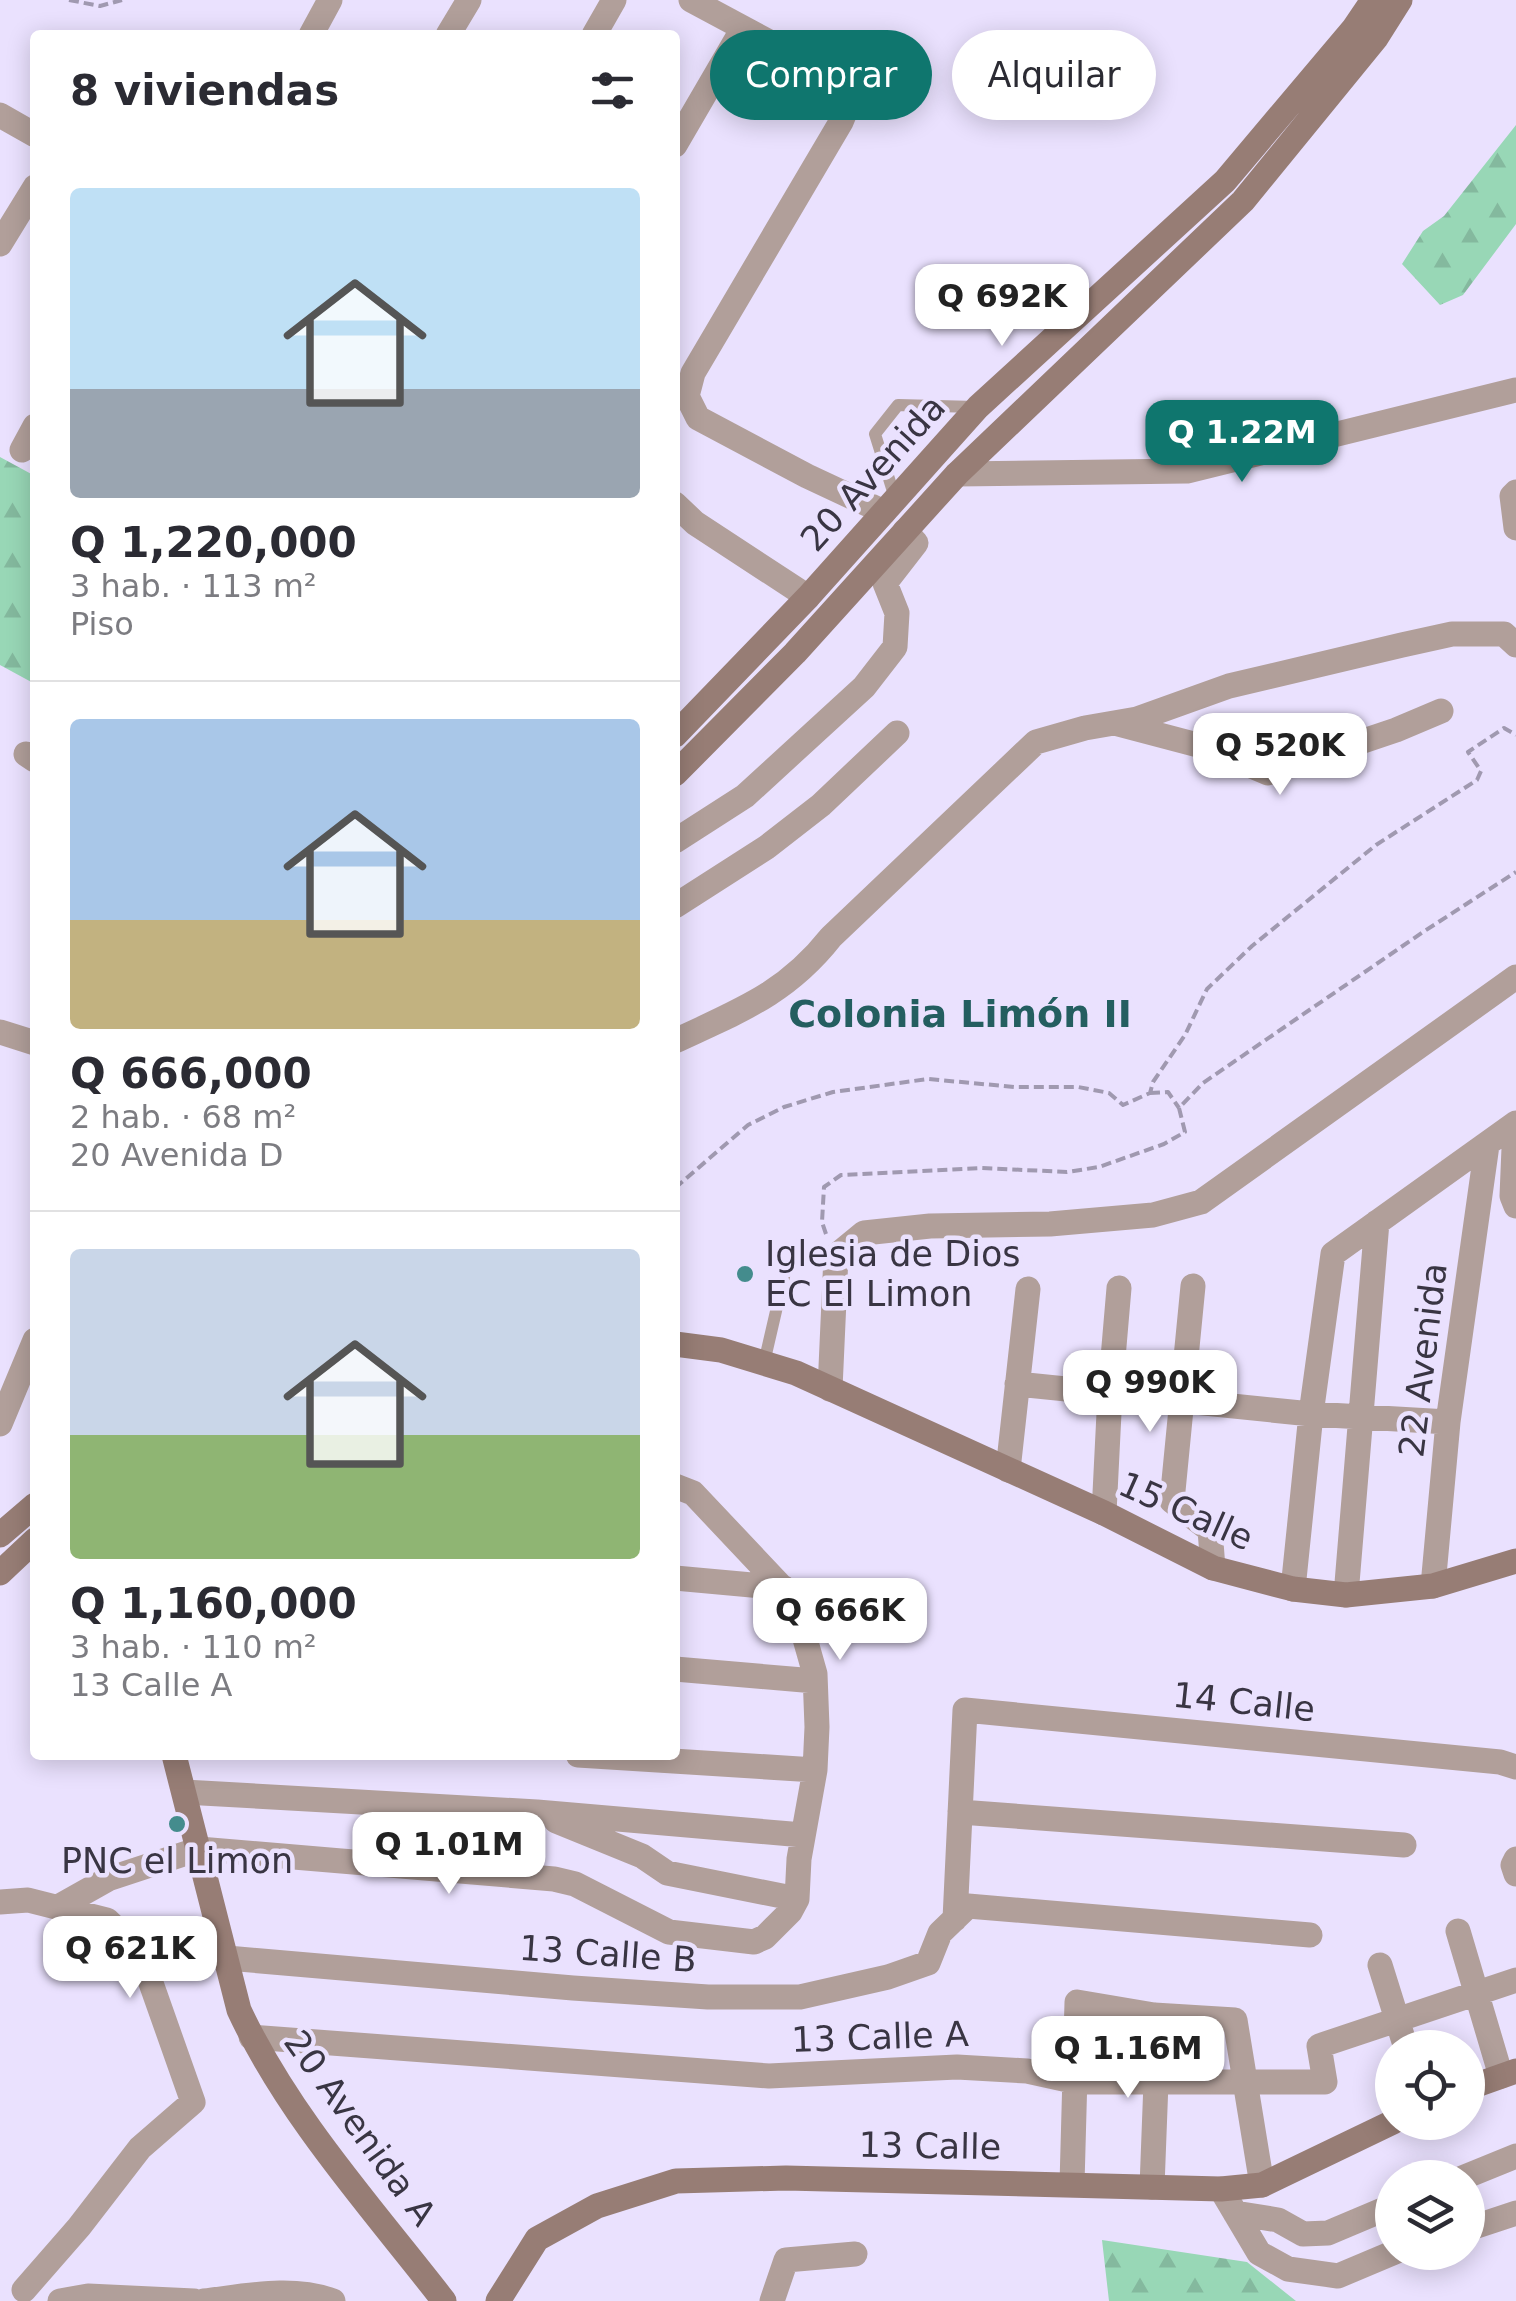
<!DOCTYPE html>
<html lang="es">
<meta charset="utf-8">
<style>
:root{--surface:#fff;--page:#f2f2f3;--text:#2b2b33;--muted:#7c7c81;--line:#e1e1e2;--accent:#0f766e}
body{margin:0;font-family:"DejaVu Sans",sans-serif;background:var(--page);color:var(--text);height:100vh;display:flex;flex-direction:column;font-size:38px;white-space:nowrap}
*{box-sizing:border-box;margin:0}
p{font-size:32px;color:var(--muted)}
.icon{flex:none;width:55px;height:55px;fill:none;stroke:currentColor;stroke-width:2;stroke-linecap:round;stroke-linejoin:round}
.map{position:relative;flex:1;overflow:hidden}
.sheet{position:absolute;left:30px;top:30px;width:650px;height:1730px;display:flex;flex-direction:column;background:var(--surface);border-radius:10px;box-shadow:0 5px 25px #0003}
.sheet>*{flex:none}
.top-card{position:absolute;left:710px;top:30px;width:655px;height:90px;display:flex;gap:20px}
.tools{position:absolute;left:1375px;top:2030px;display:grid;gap:20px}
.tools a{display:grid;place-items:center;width:110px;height:110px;border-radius:50%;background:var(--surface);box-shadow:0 5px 25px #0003;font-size:50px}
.price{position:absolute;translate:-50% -85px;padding:0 22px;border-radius:20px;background:#fff;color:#222;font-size:32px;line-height:65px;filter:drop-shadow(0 2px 5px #0008)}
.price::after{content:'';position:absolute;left:50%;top:60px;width:30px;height:22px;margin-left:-15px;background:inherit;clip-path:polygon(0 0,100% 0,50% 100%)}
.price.current{background:var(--accent);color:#fff}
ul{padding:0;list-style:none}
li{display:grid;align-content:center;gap:20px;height:530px;padding:0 40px}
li+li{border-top:2px solid var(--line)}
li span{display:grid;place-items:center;height:310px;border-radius:10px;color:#555}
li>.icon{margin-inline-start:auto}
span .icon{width:180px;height:180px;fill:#fffc;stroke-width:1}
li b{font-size:42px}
h2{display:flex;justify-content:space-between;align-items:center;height:120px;padding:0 40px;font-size:42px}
.pill{padding:0 35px;border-radius:45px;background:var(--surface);box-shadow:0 5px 25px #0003;font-size:35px;line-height:90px}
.pill.current{background:var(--accent);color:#fff}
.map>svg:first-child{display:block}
.forest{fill:url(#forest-firs)}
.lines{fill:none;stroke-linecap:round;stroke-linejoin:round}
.path{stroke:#a099b0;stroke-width:4;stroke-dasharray:10 5;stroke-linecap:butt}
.lane{stroke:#b19f9a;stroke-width:12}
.street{stroke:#b19f9a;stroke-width:25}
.secondary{stroke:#977d75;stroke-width:25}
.poi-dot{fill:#448c8d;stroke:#eae1fe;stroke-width:4}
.labels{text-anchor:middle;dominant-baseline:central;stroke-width:9;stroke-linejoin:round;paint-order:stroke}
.street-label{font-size:35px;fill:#393543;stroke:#eae1fe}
.poi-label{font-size:35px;fill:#393543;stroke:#eae1fe;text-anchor:start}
.neighbourhood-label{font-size:38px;font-weight:bold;fill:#245e60;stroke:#eae1fe}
</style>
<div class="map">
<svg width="1516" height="2301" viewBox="0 0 1516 2301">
<defs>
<pattern id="forest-firs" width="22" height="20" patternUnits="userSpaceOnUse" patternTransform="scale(2.5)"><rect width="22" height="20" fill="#98d7b6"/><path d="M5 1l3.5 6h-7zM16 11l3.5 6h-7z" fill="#84b99e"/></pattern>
</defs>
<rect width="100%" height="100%" fill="#eae1fe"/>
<path class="forest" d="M1516 125V224L1463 295 1440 305 1402 264 1423 231 1444 216Z
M0 457 35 476V684L0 665Z
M1102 2240 1247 2262 1296 2301H1109Z"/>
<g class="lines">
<path class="path" d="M69 0 100 6 122 0
M1150 1093 1168 1092 1179 1108
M675 1188 748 1125 784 1107 833 1092 928 1079 1015 1087H1078L1109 1093 1123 1105 1150 1093 1153 1082 1185 1035 1207 989 1252 946 1376 845 1477 780 1481 771 1468 752 1504 728 1516 735
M826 1234 822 1222 824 1187 841 1175 982 1168 1067 1172 1099 1167 1164 1144 1185 1132 1179 1108 1203 1083 1423 932 1516 872"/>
<path class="lane" d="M895 498 875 434 898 405 976 407
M764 1363 786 1268"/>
<path class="street" d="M691 0 842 81 848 105 841 122 693 373 687 396 698 418 807 476 884 512
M311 35 330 0
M448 35 469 0
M594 35 614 0
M0 115 35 135
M675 145 742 30
M0 244 35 187
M22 450 35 426
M957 474 1187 471 1516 390
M1516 492 1512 496 1516 528
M675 504 695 523 808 597
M1118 724 1209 748 1268 773 1396 730 1441 711
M26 754 35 760
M675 841 745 796 864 687 895 647 897 613 885 583 916 543 905 531
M675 906 767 847 821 805 897 733
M0 1032 35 1043
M675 1041C739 1011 786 994 831 937L1036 742 1085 728 1137 719 1229 686 1402 645 1452 634H1504L1516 645
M1515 1124 1512 1196 1516 1206
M1193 1286 1172 1501 1210 1530 1213 1568
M1017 1384 1311 1414 1448 1422
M830 1389 836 1256 864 1233 930 1226 1050 1224 1153 1215 1201 1202 1516 977
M0 1424 35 1340
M1008 1470 1028 1289
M1104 1513 1110 1393 1119 1288
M675 1578 784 1588
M1433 1586 1448 1422 1487 1145
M1293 1589 1311 1414 1333 1254 1516 1123
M1346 1595 1377 1222
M675 1669 815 1681
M578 1755 815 1770
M184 1792 537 1812 803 1835
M960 1812 1404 1845
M556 1821 642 1856 667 1873 797 1899
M1516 1859 1513 1865 1516 1874
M0 1902 28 1900 107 1920 140 1952 193 2102 140 2148 79 2227 24 2290
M60 1906 108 1879 199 1849 554 1879 575 1884 669 1932 754 1942 765 1937 790 1912 797 1899 799 1859 815 1770 817 1727 815 1674 794 1600 693 1493 675 1486
M955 1919 965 1710 1500 1762 1516 1767
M1458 1931 1501 2076
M227 1958 573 1988 708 1997H800L888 1977 928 1963 940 1933 968 1906 1310 1935
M1380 1965 1406 2048
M251 2037 769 2076 957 2067 1027 2071 1077 2082H1325L1319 2046 1516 1980
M1462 2178 1516 2156
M1072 2184 1077 2002 1154 2015 1235 2020 1262 2185
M1152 2187 1156 2082 1154 2015
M1221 2189 1259 2253 1288 2269 1338 2276 1395 2252
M1235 2213 1278 2220 1303 2234 1328 2233 1392 2206
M1468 2229 1516 2213
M60 2301 88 2296 194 2301
M204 2301C247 2296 292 2286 333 2301
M772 2301 786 2260 855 2254"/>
<path class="secondary" d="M675 735 808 597 978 407 1225 181 1354 28 1373 0
M675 774 795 653 957 474 1243 201 1376 38 1400 0
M675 1344 721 1350 796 1373 1104 1513 1213 1568 1293 1589 1346 1595 1433 1586 1516 1561
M0 1535 35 1505
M0 1573 35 1540
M174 1755 239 2010C289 2117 372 2208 444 2301
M1468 2088 1516 2071
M498 2301 537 2239 597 2206 676 2181 786 2178 1221 2189 1262 2185 1393 2122"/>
</g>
<g class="poi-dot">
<circle cx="745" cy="1274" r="10"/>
<circle cx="177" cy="1824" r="10"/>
</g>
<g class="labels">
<g class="street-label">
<text transform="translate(873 473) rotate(-48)">20 Avenida</text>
<text transform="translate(1423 1360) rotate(-83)">22 Avenida</text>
<text transform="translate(1186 1511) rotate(24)">15 Calle</text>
<text transform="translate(1244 1702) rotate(6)">14 Calle</text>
<text transform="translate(608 1954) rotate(4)">13 Calle B</text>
<text transform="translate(880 2037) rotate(-2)">13 Calle A</text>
<text transform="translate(360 2128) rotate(54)">20 Avenida A</text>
<text transform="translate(930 2146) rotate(1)">13 Calle</text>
</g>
<g class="poi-label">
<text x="765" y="1254">Iglesia de Dios<tspan x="765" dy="40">EC El Limon</tspan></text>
<text x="177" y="1861" text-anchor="middle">PNC el Limon</text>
</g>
<g class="neighbourhood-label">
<text x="960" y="1014">Colonia Limón II</text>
</g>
</g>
</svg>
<div class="tools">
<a><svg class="icon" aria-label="locate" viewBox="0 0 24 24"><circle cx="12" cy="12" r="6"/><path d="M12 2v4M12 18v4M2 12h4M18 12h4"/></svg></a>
<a><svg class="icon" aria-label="layers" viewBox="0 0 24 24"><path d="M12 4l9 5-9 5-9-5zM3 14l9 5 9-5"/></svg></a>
</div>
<b class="price" style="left:1002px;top:349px">Q 692K</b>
<b class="price current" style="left:1242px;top:485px">Q 1.22M</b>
<b class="price" style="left:1280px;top:798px">Q 520K</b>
<b class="price" style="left:1150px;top:1435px">Q 990K</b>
<b class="price" style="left:840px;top:1663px">Q 666K</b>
<b class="price" style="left:449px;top:1897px">Q 1.01M</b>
<b class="price" style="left:130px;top:2001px">Q 621K</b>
<b class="price" style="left:1128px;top:2101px">Q 1.16M</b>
<div class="top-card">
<a class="pill current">Comprar</a>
<a class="pill">Alquilar</a>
</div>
<section class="sheet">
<h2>8 viviendas<svg class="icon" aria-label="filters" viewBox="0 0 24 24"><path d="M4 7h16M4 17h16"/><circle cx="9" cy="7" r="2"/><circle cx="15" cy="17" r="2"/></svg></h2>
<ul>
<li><span style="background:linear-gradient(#bfe0f5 65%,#9aa5b1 0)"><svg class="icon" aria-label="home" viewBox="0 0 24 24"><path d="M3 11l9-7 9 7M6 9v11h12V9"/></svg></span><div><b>Q 1,220,000</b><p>3 hab. · 113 m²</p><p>Piso</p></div></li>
<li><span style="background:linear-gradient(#a9c7e8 65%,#c2b280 0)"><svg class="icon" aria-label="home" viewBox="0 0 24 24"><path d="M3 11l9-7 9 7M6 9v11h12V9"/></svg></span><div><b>Q 666,000</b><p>2 hab. · 68 m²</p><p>20 Avenida D</p></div></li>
<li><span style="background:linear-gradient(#c9d6e8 60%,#8fb573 0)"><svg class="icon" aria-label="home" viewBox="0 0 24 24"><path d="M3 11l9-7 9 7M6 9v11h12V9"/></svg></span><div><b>Q 1,160,000</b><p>3 hab. · 110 m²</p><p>13 Calle A</p></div></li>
</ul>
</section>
</div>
